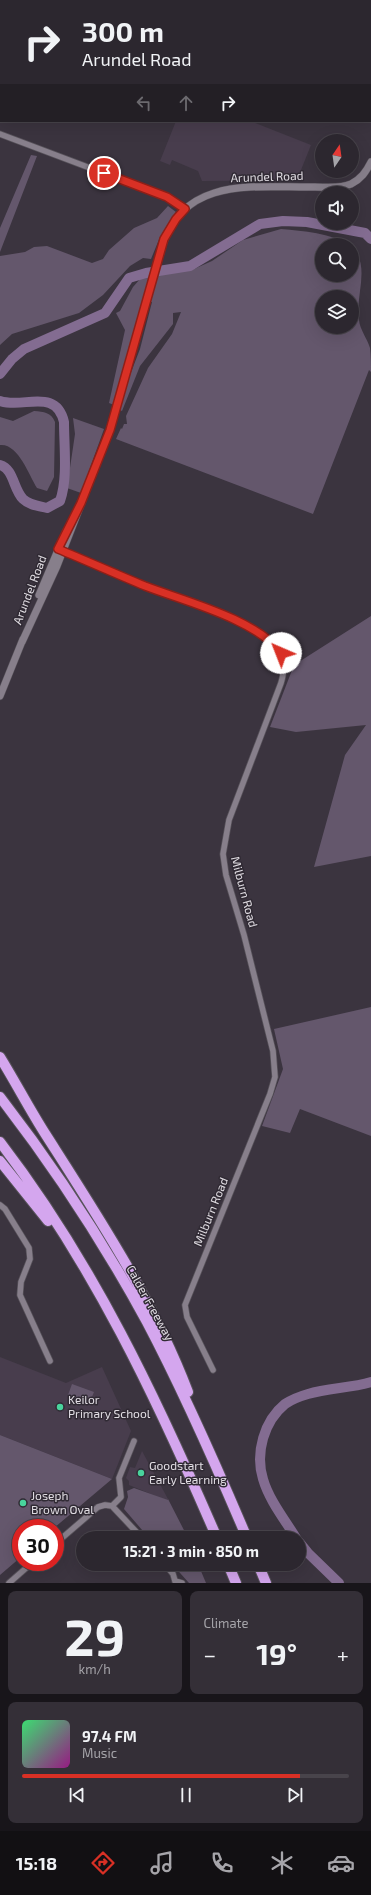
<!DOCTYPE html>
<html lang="en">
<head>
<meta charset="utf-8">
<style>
  :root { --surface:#2c272f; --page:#342f37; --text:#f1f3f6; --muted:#a6a5aa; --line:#48444b; --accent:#d93025 }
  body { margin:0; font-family:"Exo 2",sans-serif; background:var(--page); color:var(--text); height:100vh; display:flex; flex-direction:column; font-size:15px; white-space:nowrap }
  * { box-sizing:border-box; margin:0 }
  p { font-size:13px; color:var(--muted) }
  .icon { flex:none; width:22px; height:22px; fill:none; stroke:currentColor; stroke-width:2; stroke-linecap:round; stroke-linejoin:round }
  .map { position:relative; height:1583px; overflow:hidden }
  .drawer { display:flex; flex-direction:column; gap:8px; padding:8px; background:#18151a; flex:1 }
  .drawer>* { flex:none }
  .hud { position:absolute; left:0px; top:0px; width:371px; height:122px; box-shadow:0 4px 16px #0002,0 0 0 1px var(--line); background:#2c272f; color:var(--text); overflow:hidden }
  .needle { width:26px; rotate:13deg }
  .tools { position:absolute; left:315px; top:134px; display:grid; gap:8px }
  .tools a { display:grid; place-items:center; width:44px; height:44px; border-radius:50%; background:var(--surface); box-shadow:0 4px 16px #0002,0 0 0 1px var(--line); font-size:20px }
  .speed { position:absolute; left:12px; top:1519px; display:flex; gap:8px; font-size:20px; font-weight:700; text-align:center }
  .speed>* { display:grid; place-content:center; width:52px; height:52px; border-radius:50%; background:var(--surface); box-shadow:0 4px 16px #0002,0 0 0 1px var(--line); line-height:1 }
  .speed .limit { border:6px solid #d22; background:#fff; color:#111 }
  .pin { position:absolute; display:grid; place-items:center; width:34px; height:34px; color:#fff; margin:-17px; border:2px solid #fff; border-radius:50%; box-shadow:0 1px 4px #0007 }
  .me { position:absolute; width:44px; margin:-22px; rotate:316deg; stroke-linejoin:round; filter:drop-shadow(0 0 3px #0008) }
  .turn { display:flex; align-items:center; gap:14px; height:84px; padding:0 16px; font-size:18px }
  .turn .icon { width:52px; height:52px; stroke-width:2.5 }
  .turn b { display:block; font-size:28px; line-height:34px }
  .lanes { display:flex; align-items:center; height:38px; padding:0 16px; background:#0003; justify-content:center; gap:20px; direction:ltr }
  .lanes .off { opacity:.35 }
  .big { font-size:30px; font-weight:700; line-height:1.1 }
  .drawer .widget { flex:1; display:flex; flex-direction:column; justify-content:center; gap:6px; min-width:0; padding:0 14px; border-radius:8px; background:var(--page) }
  .drawer .dial { align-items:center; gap:0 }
  .dial b { font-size:52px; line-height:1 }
  .song { display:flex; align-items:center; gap:12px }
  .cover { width:48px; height:48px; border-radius:6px; background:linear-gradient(135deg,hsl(140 70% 55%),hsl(310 70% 35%)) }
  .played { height:4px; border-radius:2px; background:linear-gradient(90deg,var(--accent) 85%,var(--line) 85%) }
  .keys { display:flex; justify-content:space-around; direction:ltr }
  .heat { display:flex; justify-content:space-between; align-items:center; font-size:22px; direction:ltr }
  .drawer .tiles { flex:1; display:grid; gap:8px; grid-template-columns:1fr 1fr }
  .widget:last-child { grid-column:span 2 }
  .trip { position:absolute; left:76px; top:1531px; width:230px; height:40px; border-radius:20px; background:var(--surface); box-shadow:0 4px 16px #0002,0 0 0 1px var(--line); font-weight:700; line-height:40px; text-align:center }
  .tabs { display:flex; height:64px; justify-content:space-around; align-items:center; background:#121013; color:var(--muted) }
  .tabs .icon { width:28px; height:28px }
  .tabs .active { color:var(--accent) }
  .tabs b { font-size:18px; color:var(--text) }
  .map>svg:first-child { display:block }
</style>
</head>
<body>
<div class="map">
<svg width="371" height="1583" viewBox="0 0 371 1583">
  <rect width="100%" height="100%" fill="#3b343f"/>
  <path fill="#483d4d" d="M176 121H250L311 145 297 180 202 181 198 171 172 160 170 165 160 161Z
    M0 1357 66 1383 102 1367 131 1431 112 1479 0 1435Z
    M142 1451 168 1499V1501L129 1485V1481L126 1478 130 1467 135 1468Z"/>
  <path fill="#64576c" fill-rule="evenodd" d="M235 0H371V50L370 1Z
    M31 155 37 156 0 252V228Z
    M168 206 176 212 160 237 151 259 143 258 130 266 103 295 79 313 12 334 0 345V256L25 252 34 247 47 246 92 263 103 259 109 250 134 228 157 218Z
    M281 229C304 231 330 233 350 245H322V275H352V246C371 268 355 294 359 320 360 330 367 338 370 348 371 355 371 365 371 372L369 370 313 514 116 439 121 428 122 429 124 424H127L126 416 148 368 172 334 181 312 173 313V324L140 366 122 411 120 410 130 375 140 349 152 302H142L114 405 109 403 125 330 116 313 120 311 133 287 140 279 149 276 194 269 212 261 243 240ZM322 297H352V327H322Z
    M34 411C44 412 51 412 55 422L54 477 47 491 37 488C29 475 18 443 0 445V417L13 421Z
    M73 418 104 429 81 493 67 488 75 434Z
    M371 616V856L314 867 345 755 366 725 296 732 270 727 294 665Z
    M371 1007V1136L300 1109 290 1133 262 1126 283 1069 274 1029Z
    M72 1384 94 1392 89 1404 68 1395Z
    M0 1435 112 1479 54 1528H21V1557L0 1575Z
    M134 1488 168 1500V1499L188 1538H149L124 1509 128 1497 127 1491Z
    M172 1564H198L206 1583H189Z"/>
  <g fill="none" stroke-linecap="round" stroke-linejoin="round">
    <path stroke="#836c91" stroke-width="10" d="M0 374 12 359 24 349 105 313 129 278 146 273 190 266 260 224 283 221 307 222 365 233 371 239
      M0 401C23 409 56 387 64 422 64 446 68 479 60 501L47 508C39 506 29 505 23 499 13 489 14 469 0 465
      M296 1538C285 1520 269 1500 263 1479 255 1453 264 1421 285 1404 291 1400 301 1396 308 1394 328 1388 351 1388 371 1382
      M299 1542 308 1553 339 1583"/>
    <defs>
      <path id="minor" d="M0 134 167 197 185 209
        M61 550C90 562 118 575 147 586 181 599 253 620 276 646 286 657 285 669 281 683L229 820 223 854 226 875 244 935 273 1051 275 1077 270 1094 185 1305 187 1317 213 1370
        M0 1205 5 1209 29 1248 30 1259 21 1282 20 1295 50 1361
        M112 1506 142 1538
        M55 1544 98 1507 105 1505 112 1506 121 1497 119 1478 134 1441
        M165 1564 173 1574 175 1581
        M175 1581 182 1583
        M9 1583 33 1562"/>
      <path id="tertiary" d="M39 595 66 531
        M22 642 57 566 110 430 163 244C186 175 257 188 315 187 326 187 340 189 351 184 361 179 366 172 371 162
        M0 696 23 639"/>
      <path id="motorway" d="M0 1057C16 1083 30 1110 46 1135 99 1218 153 1300 188 1392
        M0 1097C55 1168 104 1243 147 1322 184 1392 216 1465 247 1538
        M0 1142C93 1263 157 1399 217 1538
        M0 1161 48 1221
        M228 1564 236 1583
        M258 1564 266 1583"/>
    </defs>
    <use href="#minor" stroke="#57525a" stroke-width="7"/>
    <use href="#tertiary" stroke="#57525a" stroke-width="8"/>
    <use href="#motorway" stroke="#57525a" stroke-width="12"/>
    <use href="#minor" stroke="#877f8b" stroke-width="5.5"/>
    <use href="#tertiary" stroke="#877f8b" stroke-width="7"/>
    <use href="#motorway" stroke="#d4a6ee" stroke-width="10"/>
  </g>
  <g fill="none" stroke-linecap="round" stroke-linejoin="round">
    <defs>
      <path id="route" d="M104 173 167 197 185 209 176 219 164 239 110 430 81 503 58 549C87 561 116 574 145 586 184 601 256 619 281 653"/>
    </defs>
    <use href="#route" stroke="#8d1f18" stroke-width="10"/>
    <use href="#route" stroke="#d93025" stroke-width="7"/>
  </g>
  <g fill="#49d49d" stroke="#302a34" stroke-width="1.5">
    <circle cx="60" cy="1407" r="4"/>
    <circle cx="141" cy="1473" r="4"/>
    <circle cx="23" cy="1503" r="4"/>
  </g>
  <g text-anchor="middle" stroke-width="3" stroke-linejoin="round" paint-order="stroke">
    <g font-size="12" fill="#e1dde3" stroke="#302a34">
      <text transform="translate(267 177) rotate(-2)" y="4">Arundel Road</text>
      <text transform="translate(30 590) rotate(-69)" y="4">Arundel Road</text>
      <text transform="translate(244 892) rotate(75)" y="4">Milburn Road</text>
      <text transform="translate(211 1212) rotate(-68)" y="4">Milburn Road</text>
      <text transform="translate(150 1303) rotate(61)" y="4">Calder Freeway</text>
    </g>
    <g font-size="12" fill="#e1dde3" stroke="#302a34" text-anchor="start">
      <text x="68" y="1404">Keilor<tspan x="68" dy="14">Primary School</tspan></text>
      <text x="149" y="1470">Goodstart<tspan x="149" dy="14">Early Learning</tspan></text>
      <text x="31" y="1500">Joseph<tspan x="31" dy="14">Brown Oval</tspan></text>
    </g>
  </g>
</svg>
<div class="tools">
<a><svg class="needle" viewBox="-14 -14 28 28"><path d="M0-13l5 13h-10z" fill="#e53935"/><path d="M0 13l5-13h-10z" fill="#a6a5aa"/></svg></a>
<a><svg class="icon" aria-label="sound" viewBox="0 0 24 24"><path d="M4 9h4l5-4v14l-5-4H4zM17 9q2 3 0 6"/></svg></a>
<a><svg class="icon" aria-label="search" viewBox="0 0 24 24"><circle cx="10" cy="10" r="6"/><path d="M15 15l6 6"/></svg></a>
<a><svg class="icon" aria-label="layers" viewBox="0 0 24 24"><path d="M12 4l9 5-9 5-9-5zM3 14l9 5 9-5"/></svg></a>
</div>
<div class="speed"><div class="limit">30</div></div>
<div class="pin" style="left:104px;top:173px;background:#d93025"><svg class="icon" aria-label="arrive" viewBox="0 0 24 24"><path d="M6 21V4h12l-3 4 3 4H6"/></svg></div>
<svg class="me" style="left:281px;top:653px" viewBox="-20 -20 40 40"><circle r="19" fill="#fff"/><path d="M0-13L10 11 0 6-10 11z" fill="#d93025"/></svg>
<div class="trip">15:21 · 3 min · 850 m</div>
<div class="hud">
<div class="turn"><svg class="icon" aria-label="right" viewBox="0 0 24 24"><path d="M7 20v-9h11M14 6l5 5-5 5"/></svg><div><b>300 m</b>Arundel Road</div></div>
<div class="lanes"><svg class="icon off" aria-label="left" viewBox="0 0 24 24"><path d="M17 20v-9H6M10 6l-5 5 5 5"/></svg><svg class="icon off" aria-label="ahead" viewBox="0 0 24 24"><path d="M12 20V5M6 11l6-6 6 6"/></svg><svg class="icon" aria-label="right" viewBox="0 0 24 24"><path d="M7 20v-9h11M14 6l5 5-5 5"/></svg></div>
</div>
</div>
<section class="drawer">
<div class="tiles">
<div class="widget dial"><b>29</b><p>km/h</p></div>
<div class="widget"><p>Climate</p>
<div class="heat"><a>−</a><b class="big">19°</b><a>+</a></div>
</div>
<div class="widget">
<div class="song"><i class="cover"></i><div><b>97.4 FM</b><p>Music</p></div></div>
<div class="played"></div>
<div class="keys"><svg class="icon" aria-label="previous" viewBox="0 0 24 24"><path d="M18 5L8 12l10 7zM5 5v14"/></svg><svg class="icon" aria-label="pause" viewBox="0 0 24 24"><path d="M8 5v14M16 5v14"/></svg><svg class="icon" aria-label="next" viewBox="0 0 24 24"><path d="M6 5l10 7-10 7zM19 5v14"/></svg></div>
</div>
</div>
</section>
<nav class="tabs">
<b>15:18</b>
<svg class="icon active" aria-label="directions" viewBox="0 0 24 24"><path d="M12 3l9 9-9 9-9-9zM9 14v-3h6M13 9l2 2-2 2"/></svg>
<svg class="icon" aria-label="music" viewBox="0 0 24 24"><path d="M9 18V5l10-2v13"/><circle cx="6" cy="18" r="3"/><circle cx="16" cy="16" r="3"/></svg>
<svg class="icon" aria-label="phone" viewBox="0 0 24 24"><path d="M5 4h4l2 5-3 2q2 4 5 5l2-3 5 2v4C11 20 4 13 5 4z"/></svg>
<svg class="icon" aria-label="climate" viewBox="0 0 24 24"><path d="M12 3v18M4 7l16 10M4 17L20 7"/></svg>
<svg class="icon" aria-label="car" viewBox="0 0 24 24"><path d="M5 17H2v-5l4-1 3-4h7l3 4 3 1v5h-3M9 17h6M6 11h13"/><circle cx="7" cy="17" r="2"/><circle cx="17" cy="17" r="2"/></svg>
</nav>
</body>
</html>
